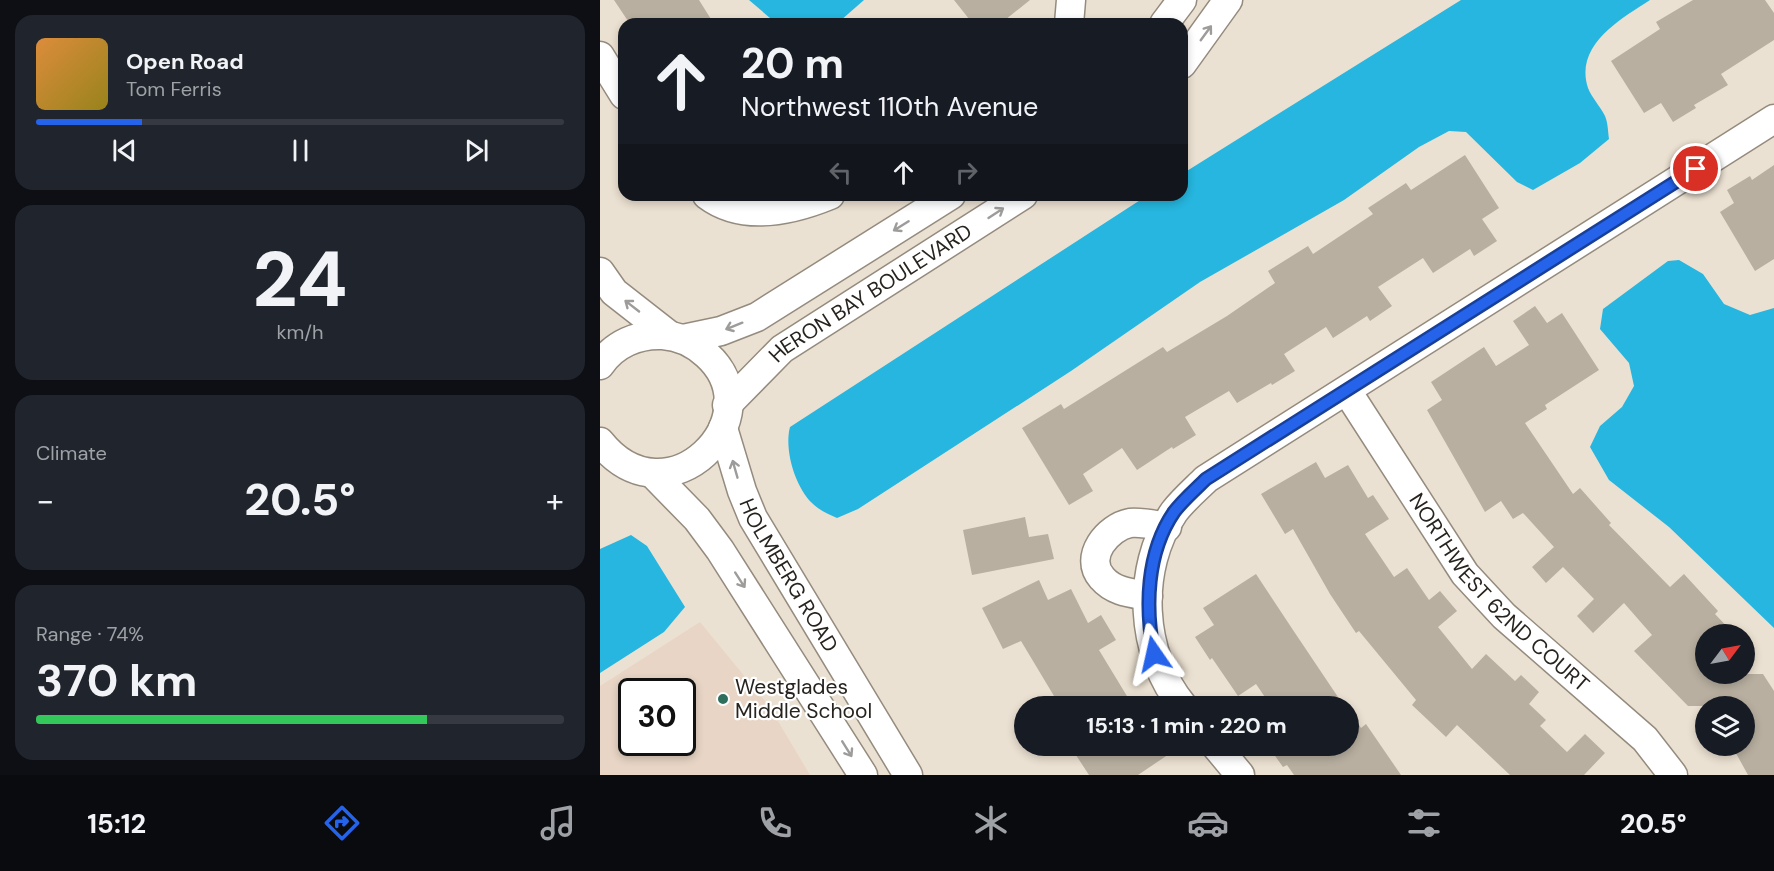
<!DOCTYPE html>
<html lang="en">
<head>
<meta charset="utf-8">
<style>
  :root { --surface:#171b24; --page:#20242c; --text:#f1f3f6; --muted:#9ea1a6; --line:#363941; --accent:#2563eb }
  body { margin:0; font-family:"DM Sans",sans-serif; background:var(--page); color:var(--text); height:100vh; display:flex; flex-direction:column; font-size:22px; white-space:nowrap }
  * { box-sizing:border-box; margin:0 }
  p { font-size:20px; color:var(--muted) }
  .icon { flex:none; width:33px; height:33px; fill:none; stroke:currentColor; stroke-width:2; stroke-linecap:round; stroke-linejoin:round }
  .map { position:relative; flex:1; overflow:hidden }
  .drawer { display:flex; flex-direction:column; gap:15px; padding:15px; background:#0d0f14; width:600px }
  .drawer>* { flex:none }
  .banner { position:absolute; left:18px; top:18px; width:570px; height:183px; border-radius:18px; box-shadow:0 3px 9px #0003; background:#171b24; color:var(--text); overflow:hidden }
  .needle { width:39px; rotate:58deg }
  .buttons { position:absolute; left:1095px; top:624px; display:grid; gap:12px }
  .buttons a { display:grid; place-items:center; width:60px; height:60px; border-radius:50%; background:var(--surface); box-shadow:0 3px 9px #0003; font-size:30px }
  .speed { position:absolute; left:18px; top:678px; display:flex; gap:12px; font-size:30px; font-weight:700; text-align:center }
  .speed>* { display:grid; place-content:center; width:78px; height:78px; border-radius:50%; background:var(--surface); box-shadow:0 3px 9px #0003; line-height:1 }
  .speed .limit { border:3px solid #111; border-radius:9px; background:#fff; color:#111 }
  .pin { position:absolute; display:grid; place-items:center; width:51px; height:51px; color:#fff; margin:-26px; border:3px solid #fff; border-radius:50%; box-shadow:0 2px 6px #0007 }
  .me { position:absolute; width:66px; margin:-33px; rotate:349deg; stroke-linejoin:round; filter:drop-shadow(0 0 4px #0008) }
  .turn { display:flex; align-items:center; gap:21px; height:126px; padding:0 24px; font-size:27px }
  .turn .icon { width:78px; height:78px; stroke-width:2.5 }
  .turn b { display:block; font-size:42px; line-height:51px }
  .lanes { display:flex; align-items:center; height:57px; padding:0 24px; background:#0003; justify-content:center; gap:30px; direction:ltr }
  .lanes .off { opacity:.35 }
  .big { font-size:45px; font-weight:700; line-height:1.1 }
  .drawer .widget { flex:1; display:flex; flex-direction:column; justify-content:center; gap:9px; min-width:0; padding:0 21px; border-radius:18px; background:var(--page) }
  .drawer .dial { align-items:center; gap:0 }
  .dial b { font-size:78px; line-height:1 }
  .song { display:flex; align-items:center; gap:18px }
  .cover { width:72px; height:72px; border-radius:9px; background:linear-gradient(135deg,hsl(30 70% 55%),hsl(50 70% 35%)) }
  .played { height:6px; border-radius:3px; background:linear-gradient(90deg,var(--accent) 20%,var(--line) 20%) }
  .keys { display:flex; justify-content:space-around; direction:ltr }
  .heat { display:flex; justify-content:space-between; align-items:center; font-size:33px; direction:ltr }
  .charge { height:9px; border-radius:4px; background:linear-gradient(90deg,#34c759 74%,var(--line) 0) }
  .trip { position:absolute; left:414px; top:696px; width:345px; height:60px; border-radius:30px; background:var(--surface); box-shadow:0 3px 9px #0003; font-weight:700; line-height:60px; text-align:center }
  .tabs { display:flex; height:96px; justify-content:space-around; align-items:center; background:#090b0e; color:var(--muted) }
  .tabs .icon { width:42px; height:42px }
  .tabs .selected { color:var(--accent) }
  .tabs b { font-size:27px; color:var(--text) }
  main { display:flex; flex:1; min-height:0 }
  .map>svg:first-child { display:block }
</style>
</head>
<body>
<main>
<section class="drawer">
<div class="widget">
<div class="song"><i class="cover"></i><div><b>Open Road</b><p>Tom Ferris</p></div></div>
<div class="played"></div>
<div class="keys"><svg class="icon" aria-label="previous" viewBox="0 0 24 24"><path d="M18 5L8 12l10 7zM5 5v14"/></svg><svg class="icon" aria-label="pause" viewBox="0 0 24 24"><path d="M8 5v14M16 5v14"/></svg><svg class="icon" aria-label="next" viewBox="0 0 24 24"><path d="M6 5l10 7-10 7zM19 5v14"/></svg></div>
</div>
<div class="widget dial"><b>24</b><p>km/h</p></div>
<div class="widget"><p>Climate</p>
<div class="heat"><a>−</a><b class="big">20.5°</b><a>+</a></div>
</div>
<div class="widget"><p>Range · 74%</p><b class="big">370 km</b><div class="charge"></div></div>
</section>
<div class="map">
<svg width="1174" height="775" viewBox="0 0 1174 775">
  <rect width="100%" height="100%" fill="#ebe1d2"/>
  <path fill="#e8d5c5" fill-rule="evenodd" d="M100 622 169 706 210 775H0V686ZM32 692H82V742H32Z"/>
  <path fill="#26b6df" d="M149 0H264L240 21 228 24H177Z
    M861 0H1050C1021 19 974 45 988 88 992 98 1000 106 1005 116 1008 123 1008 132 1009 139L980 163 933 190 917 182 866 132 849 131 819 147 744 200 600 282 471 371 258 509 237 518C228 514 219 510 212 503 195 486 184 450 190 427L548 195H582V174Z
    M1079 260 1103 274 1124 304 1150 315 1174 308V628L1069 527 1009 480 990 447 1000 426 1022 407 1034 386 1029 363 1000 329 1003 309 1068 261Z
    M31 535 47 546 85 607 64 632 0 673V549Z"/>
  <path fill="#b8afa0" d="M14 0H99L114 24H30Z
    M354 0H430L400 24H373Z
    M1093 0H1165L1174 13V40L1121 74 1128 85 1094 105 1096 108 1073 122 1061 103 1044 113 1011 61 1060 29 1056 22Z
    M865 155 899 208 882 219 897 241 874 256 870 249 833 273 823 258 778 287 792 306 770 321 767 316 733 338 726 327 684 354 695 371 672 385 671 383 637 403 629 391 585 417 596 435 573 449 572 447 537 470 522 448 483 474 493 491 469 505 422 428 461 404 464 409 563 347 567 352 627 316 675 283 668 271 708 246 713 254 773 214 768 208 806 183 811 190Z
    M1174 165V259L1155 271 1120 212 1134 203 1127 190 1150 176 1152 180Z
    M935 306 947 323 962 313 999 370 945 405 947 409 925 423 973 494 980 488 1011 523 1009 525 1070 587 1084 574 1118 611 1115 614 1134 634H1106V674H1163L1174 691V775H1148L1132 746H1144V706H1088L1034 651 1052 635 1024 603 993 633 977 616 994 599 963 567 946 583 932 567 954 547 923 513 913 519 901 501 885 512 827 410 842 400 831 382 884 347 896 366 929 345 913 321Z
    M716 462 725 478 748 465 768 498 773 495 789 519 765 534 794 577 807 568 829 600 840 591 857 611 838 627 872 669 886 654 915 681 921 675 939 692 929 704 946 720 940 726 967 752 985 734 1005 753 984 775H910L857 725 846 737 812 705 816 700 759 631 756 633 730 594 693 529 685 534 661 494Z
    M425 517 429 537 448 534 454 559 372 575 363 530Z
    M656 574 693 630 744 706H671L656 684 638 696 612 658 610 660 595 637 614 625 603 608Z
    M439 580 448 600 471 589 488 623 501 615 516 640 499 650 533 706H460L421 641 403 649 382 608Z
    M748 708 761 728 766 724 801 775H694L687 765 683 767 668 746H748Z
    M470 746H581L538 775H489Z"/>
  <g fill="none" stroke-linecap="round" stroke-linejoin="round">
    <defs>
      <g id="minor">
        <path d="M469 24 471 0"/>
        <path d="M564 24 582 0"/>
        <path d="M0 56 24 95"/>
        <path d="M582 64 628 0"/>
        <path d="M107 195C143 222 191 211 230 195"/>
        <path d="M0 272 14 292 69 335"/>
        <path d="M83 339 121 331 157 317 351 195"/>
        <path d="M0 365C14 344 38 334 62 335 80 336 94 343 107 355 175 417 68 527 0 442"/>
        <path id="s1" d="M747 391 865 574 904 616 1045 739 1073 775"/>
        <path id="s2" d="M127 405 182 349 423 195"/>
        <path id="s3" d="M123 428 142 491 153 518 308 775"/>
        <path d="M53 474 97 519 120 550 263 775"/>
        <path d="M548 596C531 593 514 592 502 578 483 557 508 527 530 523 543 522 555 525 567 527"/>
        <path d="M583 706C540 655 535 569 574 512 583 500 596 489 606 479L1174 119"/>
        <path d="M616 746 640 775"/>
      </g>
    </defs>
    <use href="#minor" stroke="#948b7e" stroke-width="31"/>
    <use href="#minor" stroke="#fff" stroke-width="28"/>
  </g>
  <defs><path id="oneway-shaft" d="M-6 0H5M1.5-3L5.5 0L1.5 3" fill="none" stroke-width="1.6" stroke-linecap="round" stroke-linejoin="round" transform="scale(1.5)"/></defs>
  <g stroke="#9e9c9a">
    <use href="#oneway-shaft" transform="translate(606 33) rotate(-54)"/>
    <use href="#oneway-shaft" transform="translate(396 213) rotate(-33)"/>
    <use href="#oneway-shaft" transform="translate(301 226) rotate(148)"/>
    <use href="#oneway-shaft" transform="translate(32 306) rotate(-142)"/>
    <use href="#oneway-shaft" transform="translate(134 326) rotate(158)"/>
    <use href="#oneway-shaft" transform="translate(135 469) rotate(-106)"/>
    <use href="#oneway-shaft" transform="translate(140 580) rotate(57)"/>
    <use href="#oneway-shaft" transform="translate(247 749) rotate(58)"/>
  </g>
  <g fill="none" stroke-linecap="round" stroke-linejoin="round">
    <defs>
      <path id="route" d="M554 654C545 608 546 553 574 512 583 500 596 489 606 479L1096 169"/>
    </defs>
    <use href="#route" stroke="#184099" stroke-width="15"/>
    <use href="#route" stroke="#2563eb" stroke-width="10"/>
  </g>
  <circle fill="#2d6e5c" stroke="#fff" stroke-width="2" cx="123" cy="699" r="6"/>
  <g text-anchor="middle" stroke-width="4.5" stroke-linejoin="round" paint-order="stroke">
    <g font-size="21" fill="#27231e" stroke="#fff">
      <text dy="7" stroke="none"><textPath href="#s2" startOffset="183">HERON BAY BOULEVARD</textPath></text>
      <text dy="7" stroke="none"><textPath href="#s3" startOffset="162">HOLMBERG ROAD</textPath></text>
      <text dy="7" stroke="none"><textPath href="#s1" startOffset="254">NORTHWEST 62ND COURT</textPath></text>
    </g>
    <g font-size="21" fill="#27231e" stroke="#fff" text-anchor="start">
      <text x="135" y="694">Westglades<tspan x="135" dy="24">Middle School</tspan></text>
    </g>
  </g>
</svg>
<div class="buttons">
<a><svg class="needle" viewBox="-14 -14 28 28"><path d="M0-13l5 13h-10z" fill="#e53935"/><path d="M0 13l5-13h-10z" fill="#9ea1a6"/></svg></a>
<a><svg class="icon" aria-label="layers" viewBox="0 0 24 24"><path d="M12 4l9 5-9 5-9-5zM3 14l9 5 9-5"/></svg></a>
</div>
<div class="speed"><div class="limit">30</div></div>
<div class="pin" style="left:1096px;top:169px;background:#d93025"><svg class="icon" aria-label="arrive" viewBox="0 0 24 24"><path d="M6 21V4h12l-3 4 3 4H6"/></svg></div>
<svg class="me" style="left:554px;top:654px" viewBox="-20 -20 40 40"><path d="M0-17L14 15 0 8-14 15z" fill="#2563eb" stroke="#fff" stroke-width="4"/></svg>
<div class="trip">15:13 · 1 min · 220 m</div>
<div class="banner">
<div class="turn"><svg class="icon" aria-label="ahead" viewBox="0 0 24 24"><path d="M12 20V5M6 11l6-6 6 6"/></svg><div><b>20 m</b>Northwest 110th Avenue</div></div>
<div class="lanes"><svg class="icon off" aria-label="left" viewBox="0 0 24 24"><path d="M17 20v-9H6M10 6l-5 5 5 5"/></svg><svg class="icon" aria-label="ahead" viewBox="0 0 24 24"><path d="M12 20V5M6 11l6-6 6 6"/></svg><svg class="icon off" aria-label="right" viewBox="0 0 24 24"><path d="M7 20v-9h11M14 6l5 5-5 5"/></svg></div>
</div>
</div>
</main>
<nav class="tabs">
<b>15:12</b>
<svg class="icon selected" aria-label="directions" viewBox="0 0 24 24"><path d="M12 3l9 9-9 9-9-9zM9 14v-3h6M13 9l2 2-2 2"/></svg>
<svg class="icon" aria-label="music" viewBox="0 0 24 24"><path d="M9 18V5l10-2v13"/><circle cx="6" cy="18" r="3"/><circle cx="16" cy="16" r="3"/></svg>
<svg class="icon" aria-label="phone" viewBox="0 0 24 24"><path d="M5 4h4l2 5-3 2q2 4 5 5l2-3 5 2v4C11 20 4 13 5 4z"/></svg>
<svg class="icon" aria-label="climate" viewBox="0 0 24 24"><path d="M12 3v18M4 7l16 10M4 17L20 7"/></svg>
<svg class="icon" aria-label="car" viewBox="0 0 24 24"><path d="M5 17H2v-5l4-1 3-4h7l3 4 3 1v5h-3M9 17h6M6 11h13"/><circle cx="7" cy="17" r="2"/><circle cx="17" cy="17" r="2"/></svg>
<svg class="icon" aria-label="filters" viewBox="0 0 24 24"><path d="M4 7h16M4 17h16"/><circle cx="9" cy="7" r="2"/><circle cx="15" cy="17" r="2"/></svg>
<b>20.5°</b>
</nav>
</body>
</html>
